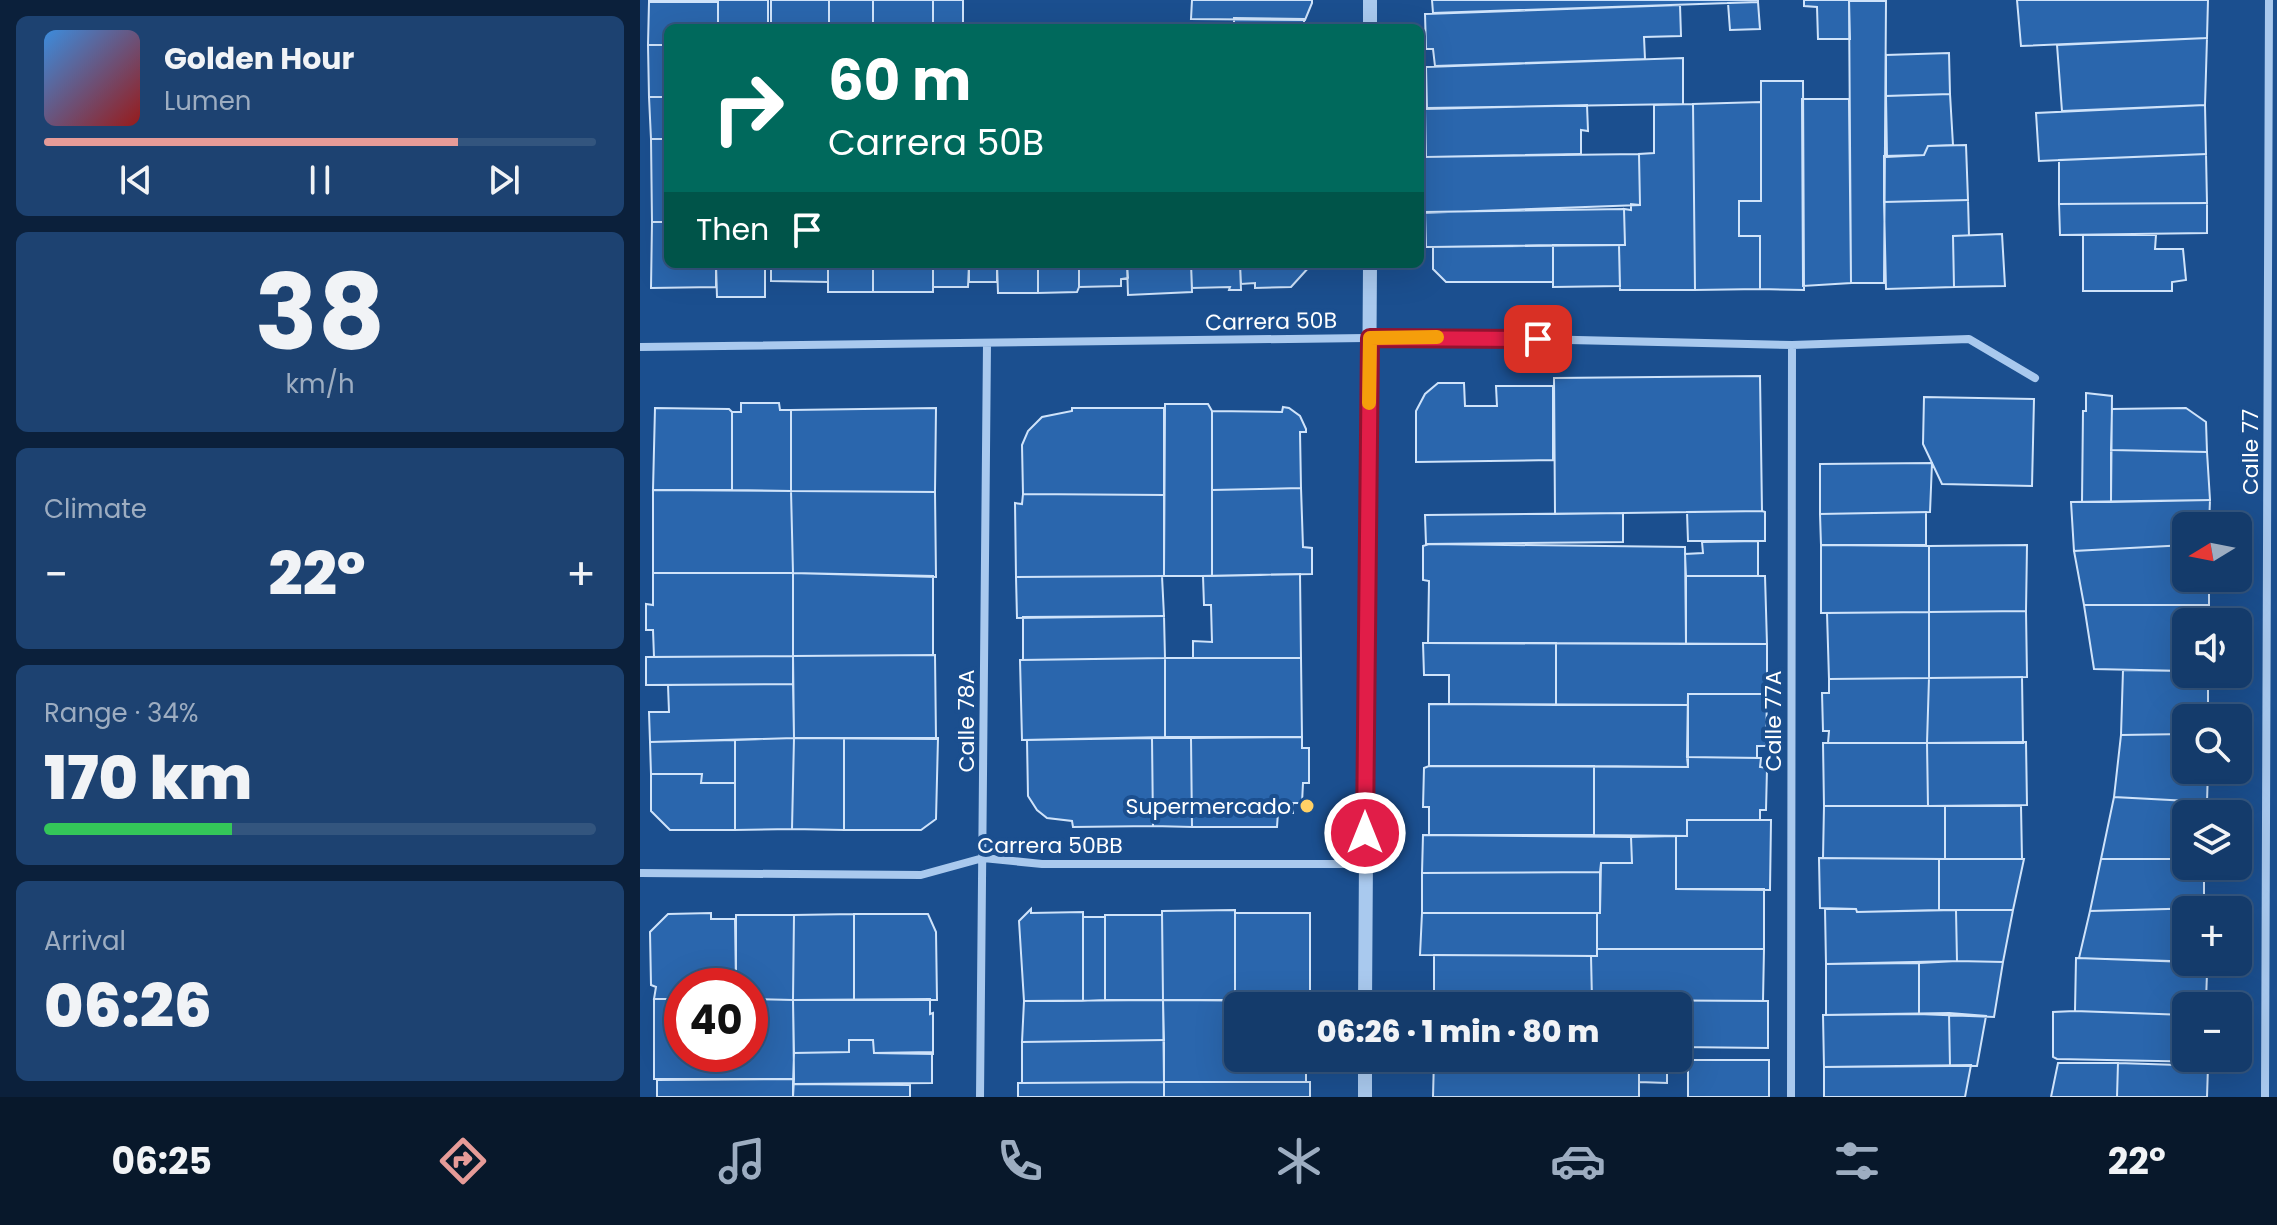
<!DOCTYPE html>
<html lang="en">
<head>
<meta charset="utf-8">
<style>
  :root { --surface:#143b6b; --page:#1d4271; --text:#f1f3f6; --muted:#9dadc1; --line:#33557e; --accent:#e69b98 }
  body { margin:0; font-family:Poppins,sans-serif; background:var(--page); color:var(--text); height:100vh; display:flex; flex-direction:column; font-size:30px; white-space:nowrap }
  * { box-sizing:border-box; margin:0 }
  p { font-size:26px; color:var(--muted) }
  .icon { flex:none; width:44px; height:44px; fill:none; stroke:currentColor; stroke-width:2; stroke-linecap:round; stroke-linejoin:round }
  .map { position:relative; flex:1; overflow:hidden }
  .sheet { display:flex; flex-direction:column; gap:16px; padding:16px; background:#0b203b; width:640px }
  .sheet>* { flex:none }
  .guide { position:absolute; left:24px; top:24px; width:760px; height:244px; border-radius:12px; box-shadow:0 8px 32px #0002,0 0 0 2px var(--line); background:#00695c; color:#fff; overflow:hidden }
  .needle { width:52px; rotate:260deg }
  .fabs { position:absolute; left:1532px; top:512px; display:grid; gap:16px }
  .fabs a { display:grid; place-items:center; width:80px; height:80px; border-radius:12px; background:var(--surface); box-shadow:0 8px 32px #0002,0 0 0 2px var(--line); font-size:40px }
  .speed { position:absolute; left:24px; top:968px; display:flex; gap:16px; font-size:40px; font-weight:700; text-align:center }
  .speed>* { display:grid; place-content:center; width:104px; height:104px; border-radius:50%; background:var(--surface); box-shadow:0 8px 32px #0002,0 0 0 2px var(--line); line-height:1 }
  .speed .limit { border:12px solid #d22; background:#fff; color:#111 }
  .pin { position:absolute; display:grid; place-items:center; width:68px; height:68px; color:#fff; margin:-34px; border-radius:16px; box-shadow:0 4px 12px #0006 }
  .me { position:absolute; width:88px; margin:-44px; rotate:0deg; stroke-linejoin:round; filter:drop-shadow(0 0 6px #0008) }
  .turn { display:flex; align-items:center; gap:28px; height:168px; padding:0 32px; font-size:36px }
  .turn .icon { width:104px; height:104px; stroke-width:2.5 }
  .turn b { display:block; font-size:56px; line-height:68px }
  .then { display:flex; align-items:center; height:76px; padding:0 32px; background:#0003; gap:16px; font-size:30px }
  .big { font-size:60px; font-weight:800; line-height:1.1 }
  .sheet .widget { flex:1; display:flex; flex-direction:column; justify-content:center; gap:12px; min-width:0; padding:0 28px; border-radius:12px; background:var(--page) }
  .sheet .dial { align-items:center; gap:0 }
  .dial b { font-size:104px; line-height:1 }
  .song { display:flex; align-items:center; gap:24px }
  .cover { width:96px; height:96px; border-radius:12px; background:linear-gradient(135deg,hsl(210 70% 55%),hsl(0 70% 35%)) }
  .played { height:8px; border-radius:4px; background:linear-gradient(90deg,var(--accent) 75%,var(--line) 75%) }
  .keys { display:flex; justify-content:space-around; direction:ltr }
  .heat { display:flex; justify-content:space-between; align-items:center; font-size:44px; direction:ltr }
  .charge { height:12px; border-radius:6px; background:linear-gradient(90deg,#34c759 34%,var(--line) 0) }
  .trip { position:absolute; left:584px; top:992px; width:468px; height:80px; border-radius:12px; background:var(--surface); box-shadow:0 8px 32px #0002,0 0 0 2px var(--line); font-weight:800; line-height:80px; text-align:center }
  .menu { display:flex; height:128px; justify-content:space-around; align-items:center; background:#08182b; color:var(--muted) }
  .menu .icon { width:56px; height:56px }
  .menu .current { color:var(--accent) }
  .menu b { font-size:36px; color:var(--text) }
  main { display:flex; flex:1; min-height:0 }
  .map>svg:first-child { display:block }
</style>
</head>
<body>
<main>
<section class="sheet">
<div class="widget">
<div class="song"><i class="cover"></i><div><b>Golden Hour</b><p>Lumen</p></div></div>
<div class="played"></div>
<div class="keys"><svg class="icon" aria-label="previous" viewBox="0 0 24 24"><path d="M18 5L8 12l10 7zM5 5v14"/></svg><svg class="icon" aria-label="pause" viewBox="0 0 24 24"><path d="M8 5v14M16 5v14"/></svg><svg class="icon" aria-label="next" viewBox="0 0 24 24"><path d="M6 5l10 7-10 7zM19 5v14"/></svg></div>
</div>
<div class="widget dial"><b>38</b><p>km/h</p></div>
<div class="widget"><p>Climate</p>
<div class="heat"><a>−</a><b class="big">22°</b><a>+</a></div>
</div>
<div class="widget"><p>Range · 34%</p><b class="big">170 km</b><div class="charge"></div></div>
<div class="widget"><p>Arrival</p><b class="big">06:26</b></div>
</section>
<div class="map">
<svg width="1637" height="1097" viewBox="0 0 1637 1097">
  <rect width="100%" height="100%" fill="#1b4f8f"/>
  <path fill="#2a66ad" stroke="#cfe3fa" stroke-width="2" d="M9 0H78V2H9Z
    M78 0H128V28H78Z
    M131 0H189V28H131Z
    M189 0H233V28H189Z
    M233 0H293V28H233Z
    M293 0H323V28H293Z
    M552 0H672V3L665 20 551 19Z
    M792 0H1118V2L793 13Z
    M1164 0H1209L1210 39H1178L1177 7 1164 6Z
    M1377 0H1568L1567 38 1381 46Z
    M1209 1H1246L1244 283H1211Z
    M9 2H78V28H28V45H8Z
    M1118 2 1120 29 1090 30 1088 3Z
    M1040 5 1041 36 1004 37 1005 59 795 66 793 49H786L785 14Z
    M594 18 664 19V28H594Z
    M1567 38 1565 105 1422 111 1417 45Z
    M8 45H28V97H9Z
    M1309 53 1310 94 1246 96V55Z
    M1043 58V104L787 108 786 67Z
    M1121 81H1163L1164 290 1120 289V236H1099V201H1121Z
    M1310 94 1313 145 1288 146 1284 155 1247 157 1246 96Z
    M9 97H28V139H11Z
    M1162 99H1209L1211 283 1163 286Z
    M1121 102V201H1099V236H1120V289L1055 290 1053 104Z
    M1053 104 1055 290H980L979 245H985L984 209 991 210V204L1000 205 999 154 1014 153V105Z
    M947 105 948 131 941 130V154L786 157 785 109Z
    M1565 105 1566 154 1399 161 1396 113Z
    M11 139H28V222H12Z
    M1326 145 1328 200 1244 202V156L1284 155 1288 146Z
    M999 154 1000 205 781 213V157Z
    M1566 154 1567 203 1419 204V160Z
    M1328 200 1329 236H1313L1314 287 1246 289 1244 202Z
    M1567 203V233L1420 235 1419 204Z
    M984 209 985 245 786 247 785 212Z
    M12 222H28V264H76V287L11 288Z
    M1362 234 1365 286 1314 287 1313 236Z
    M1443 235H1516L1515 249H1543L1546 280 1532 282V291H1443Z
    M913 245V282H806L793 269V247Z
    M913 245H979L980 286 913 287Z
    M76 264H125V297H77Z
    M131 264H188V282L131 281Z
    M188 264H233V292H188Z
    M233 264H293V292H233Z
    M293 264H329L328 287H293Z
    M329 264H357V282H329Z
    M357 264H398V293H358Z
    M398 264H439V287L437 292 398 293Z
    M439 264H487L488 278 481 279V286L439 287Z
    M487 264H551L552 292 488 295Z
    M551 264H600L601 290H589L590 287 552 288Z
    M600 264H670V266L651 287 615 288V283L601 284Z
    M1120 376 1122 511 915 514 914 378Z
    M798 383H824L825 406H857L856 386H913V460L776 462V411L785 394Z
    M1446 393 1472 396 1471 502H1442L1443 411H1446Z
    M1284 397 1394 399 1392 486 1302 484 1283 444Z
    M101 403H139L140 410H151V491L92 490V412H101Z
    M525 404H568L572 411V576H524Z
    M643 407 649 408 660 416 666 429V432H660L661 488 572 490V411L642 412Z
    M15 408 89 409 92 412V490H13Z
    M296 408 295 492 151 491V410Z
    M432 408H524V495L383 494 382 445 388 431 402 417 432 411Z
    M1546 408 1566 422 1567 452 1471 450 1472 409Z
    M1471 450 1567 452 1570 500 1471 502Z
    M1292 463 1290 512 1180 514V464Z
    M661 488 663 547 672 548V574L572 576V490Z
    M13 490 151 491 153 573H13Z
    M151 491 295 492 296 577 153 573Z
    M383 494 524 495V576L376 577 375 503 382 504Z
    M1570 500 1569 526H1546V545L1434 551 1431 502Z
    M1122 511 1125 512V541H1048L1047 512Z
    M1286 512V545H1181L1180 514Z
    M983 513V542L786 544 785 515Z
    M1118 541V576H1046L1045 554 1063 553 1062 542Z
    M789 544 1045 547 1046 644 788 643 789 581 783 580V546Z
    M1181 545 1289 546V612L1181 613Z
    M1387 545 1386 611 1289 612V546Z
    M1546 545V578H1569V605H1444L1434 551Z
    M13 573H153V656L14 657 13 630H6V604L13 605Z
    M153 573 293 576V655L153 656Z
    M660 574 661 658H553V641L572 642 571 605H564L563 576Z
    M522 576 524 616 377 618 376 577Z
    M1046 576H1125L1127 644H1046Z
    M1444 605H1569V622H1546V671L1454 669Z
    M1386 611 1387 677 1289 678V612Z
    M1289 612V678L1189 679 1187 613Z
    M524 616 525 658 383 660V617Z
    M783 643H916V705L809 704V675H784Z
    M916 643 1127 644V694H1048V705H916Z
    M295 655 296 739 154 738 153 656Z
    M153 656V684L6 685V657Z
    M525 658H661L662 737H525Z
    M525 658V737L382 740 380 660Z
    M1483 670 1546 671V674H1568V718H1546V734L1481 735Z
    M1382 677 1383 743H1287L1289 678Z
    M1289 678 1287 743H1188L1189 731H1183L1182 693H1189V679Z
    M153 684 154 738 10 742 9 712H29L28 685Z
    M1048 694H1127L1126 746H1117V758L1047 757Z
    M789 704 1048 705V767L789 766Z
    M1546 734V770H1568L1567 802 1474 797 1481 735Z
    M662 737V748H669V783H663L662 803H653V813L638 812 637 827H552L551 738Z
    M154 738H204V830L152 829Z
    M154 738 152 829 95 830V740Z
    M204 738H298L296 819 281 830H204Z
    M512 738H551L552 827 513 826Z
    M512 738 513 826 433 827 432 821 407 818 397 810 388 796 387 740Z
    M95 740V783H61L62 774H11L10 742Z
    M1386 742 1387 805 1288 806 1287 743Z
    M1183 743H1287L1288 806H1184Z
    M1047 757 1121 758 1120 767 1127 768 1126 810H1120V820H1047V836L954 835V766L1048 767Z
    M789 766H954V835H789V807H783L784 768Z
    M11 774H62L61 783H95V830H30L11 811Z
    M1474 797 1567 802V814H1546V859H1461Z
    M1184 806H1305V859L1183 858Z
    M1305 806H1381L1382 859H1305Z
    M1047 820H1131L1130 890 1036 889V836H1047Z
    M783 835 991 837 992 863H961L960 872 782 873Z
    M1036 836V889H1124V949H957V913H960L961 863H992L991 837Z
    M1179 858 1299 859V910L1217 912 1216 909 1180 908Z
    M1299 859H1384L1373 910H1299Z
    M1461 859H1546V866H1564V908L1450 911Z
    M960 872V913H782V873Z
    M1567 908 1546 910V962L1439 958 1450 911Z
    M391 909V913L443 912V1001H384L379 921Z
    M1185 909H1216L1217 912 1316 910 1317 961 1186 964Z
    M595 910V1000H523L522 911Z
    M1316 910H1373L1363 962 1317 961Z
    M71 913V919H95L96 986H42V999H14L16 987 11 985 10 932 28 914Z
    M595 913H670V995L664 1000H595Z
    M782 913H957V956L780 955Z
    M214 914H288L296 932 297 1000H214Z
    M214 914V1000H153L154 915Z
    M96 915H154L153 1000 110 999V986H96Z
    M465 915H522L523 1000H465Z
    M443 917H465V1000L443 1001Z
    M957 949H1124L1123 1001 952 1000 951 956H957Z
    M794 955 951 956 952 1000H794Z
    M1436 958 1560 962V972L1567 973 1566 1001 1559 1006H1546V1015L1435 1011Z
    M1317 961 1363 962 1354 1017 1279 1014V963Z
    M1279 963V1014L1186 1015V964Z
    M14 999H42V1054H110V999L153 1000 154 1079H14Z
    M290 999V1014L293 1013V1054L234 1053 233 1040H209V1052L154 1053 153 1000Z
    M523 1000 524 1040 382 1042 384 1001Z
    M523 1000 666 1001V1006H598V1058H666V1082H524Z
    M794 1000H963V1006H794Z
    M963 1000 1128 1001V1048L1038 1047V1006H963Z
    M1435 1011 1546 1015V1058H1567V1062L1417 1059 1413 1057V1012Z
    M1309 1013 1310 1066 1184 1067 1183 1015Z
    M1309 1013 1346 1016 1337 1066H1310Z
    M209 1040H233L234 1053 292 1052V1083L153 1084 154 1053 209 1052Z
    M524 1040V1082L382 1083V1042Z
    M794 1058H999V1097H793Z
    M999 1058H1027V1083L999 1082Z
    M1048 1060H1129V1097H1048Z
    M1418 1063H1478L1477 1097H1411Z
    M1478 1063 1568 1066 1567 1097H1477Z
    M1331 1065 1325 1097H1184V1067Z
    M154 1079 153 1097H17V1080Z
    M524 1082H670V1097H524Z
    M524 1082V1097H378V1083H382Z
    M153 1084 270 1085V1097H153Z"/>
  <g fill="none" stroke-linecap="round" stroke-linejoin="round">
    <path stroke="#a9c9ee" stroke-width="8" d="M0 347 802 337 1152 345 1329 339 1395 378
      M0 873 281 875 343 858 402 864H725
      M340 1097 347 344
      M1151 1097 1152 345
      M1625 1097 1629 0"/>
    <path stroke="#a9c9ee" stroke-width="14" d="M730 28V0
      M725 1006 730 264
      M725 1058V1097"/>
  </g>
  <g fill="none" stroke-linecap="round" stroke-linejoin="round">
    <defs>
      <path id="route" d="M725 833 730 338 898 339"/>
    </defs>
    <use href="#route" stroke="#92132f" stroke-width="20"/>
    <use href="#route" stroke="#e11d48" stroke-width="14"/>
    <path stroke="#f59e0b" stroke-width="14" d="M729 403 730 338 797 337"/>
  </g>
  <circle fill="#ffd166" stroke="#1b4f8f" stroke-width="3" cx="667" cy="806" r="8"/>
  <g text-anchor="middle" stroke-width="8" stroke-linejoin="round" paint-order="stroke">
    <g font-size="22" fill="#fff" stroke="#1b4f8f">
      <text transform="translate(631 321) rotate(-1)" y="8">Carrera 50B</text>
      <text transform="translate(1610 452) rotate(-90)" y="8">Calle 77</text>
      <text transform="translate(326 721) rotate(-90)" y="8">Calle 78A</text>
      <text transform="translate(1133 721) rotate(-90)" y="8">Calle 77A</text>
      <text x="410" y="853">Carrera 50BB</text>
    </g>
    <g font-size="22" fill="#fff" stroke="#1b4f8f" text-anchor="end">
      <text x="651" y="814">Supermercado</text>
    </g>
  </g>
</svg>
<div class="fabs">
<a><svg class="needle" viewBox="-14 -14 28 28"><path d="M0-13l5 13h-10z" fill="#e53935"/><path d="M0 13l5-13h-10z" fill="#9dadc1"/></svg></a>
<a><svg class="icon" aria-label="sound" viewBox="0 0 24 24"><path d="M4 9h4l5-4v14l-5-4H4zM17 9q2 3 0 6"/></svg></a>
<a><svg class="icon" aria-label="search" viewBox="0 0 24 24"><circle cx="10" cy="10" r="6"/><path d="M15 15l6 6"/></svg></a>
<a><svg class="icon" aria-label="layers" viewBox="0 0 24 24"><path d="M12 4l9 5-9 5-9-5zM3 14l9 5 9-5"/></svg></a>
<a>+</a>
<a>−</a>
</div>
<div class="speed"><div class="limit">40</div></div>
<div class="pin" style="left:898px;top:339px;background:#d93025"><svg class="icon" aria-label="arrive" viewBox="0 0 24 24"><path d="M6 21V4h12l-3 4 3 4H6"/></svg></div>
<svg class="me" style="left:725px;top:833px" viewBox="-20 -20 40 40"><circle r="17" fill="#e11d48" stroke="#fff" stroke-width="3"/><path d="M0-11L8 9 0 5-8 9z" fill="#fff"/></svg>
<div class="trip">06:26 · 1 min · 80 m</div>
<div class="guide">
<div class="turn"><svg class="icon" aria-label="right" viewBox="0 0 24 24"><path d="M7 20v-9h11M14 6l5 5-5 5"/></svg><div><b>60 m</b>Carrera 50B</div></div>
<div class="then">Then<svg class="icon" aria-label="arrive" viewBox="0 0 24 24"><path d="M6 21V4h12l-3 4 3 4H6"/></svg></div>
</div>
</div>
</main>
<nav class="menu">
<b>06:25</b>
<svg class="icon current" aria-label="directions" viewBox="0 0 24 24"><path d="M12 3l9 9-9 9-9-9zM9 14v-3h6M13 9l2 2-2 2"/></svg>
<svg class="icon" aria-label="music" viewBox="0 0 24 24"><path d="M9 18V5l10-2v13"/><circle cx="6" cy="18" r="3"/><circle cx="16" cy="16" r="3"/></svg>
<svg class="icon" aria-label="phone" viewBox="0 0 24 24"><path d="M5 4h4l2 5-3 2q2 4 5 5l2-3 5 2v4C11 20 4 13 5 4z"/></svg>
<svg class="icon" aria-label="climate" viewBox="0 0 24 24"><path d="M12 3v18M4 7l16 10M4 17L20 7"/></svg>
<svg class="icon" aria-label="car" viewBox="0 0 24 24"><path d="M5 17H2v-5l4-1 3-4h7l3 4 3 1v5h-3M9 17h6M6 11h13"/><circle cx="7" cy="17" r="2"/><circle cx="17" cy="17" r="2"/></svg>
<svg class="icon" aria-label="filters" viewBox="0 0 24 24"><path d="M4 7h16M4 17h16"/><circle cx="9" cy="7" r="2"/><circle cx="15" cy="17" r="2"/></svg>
<b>22°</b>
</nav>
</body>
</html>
